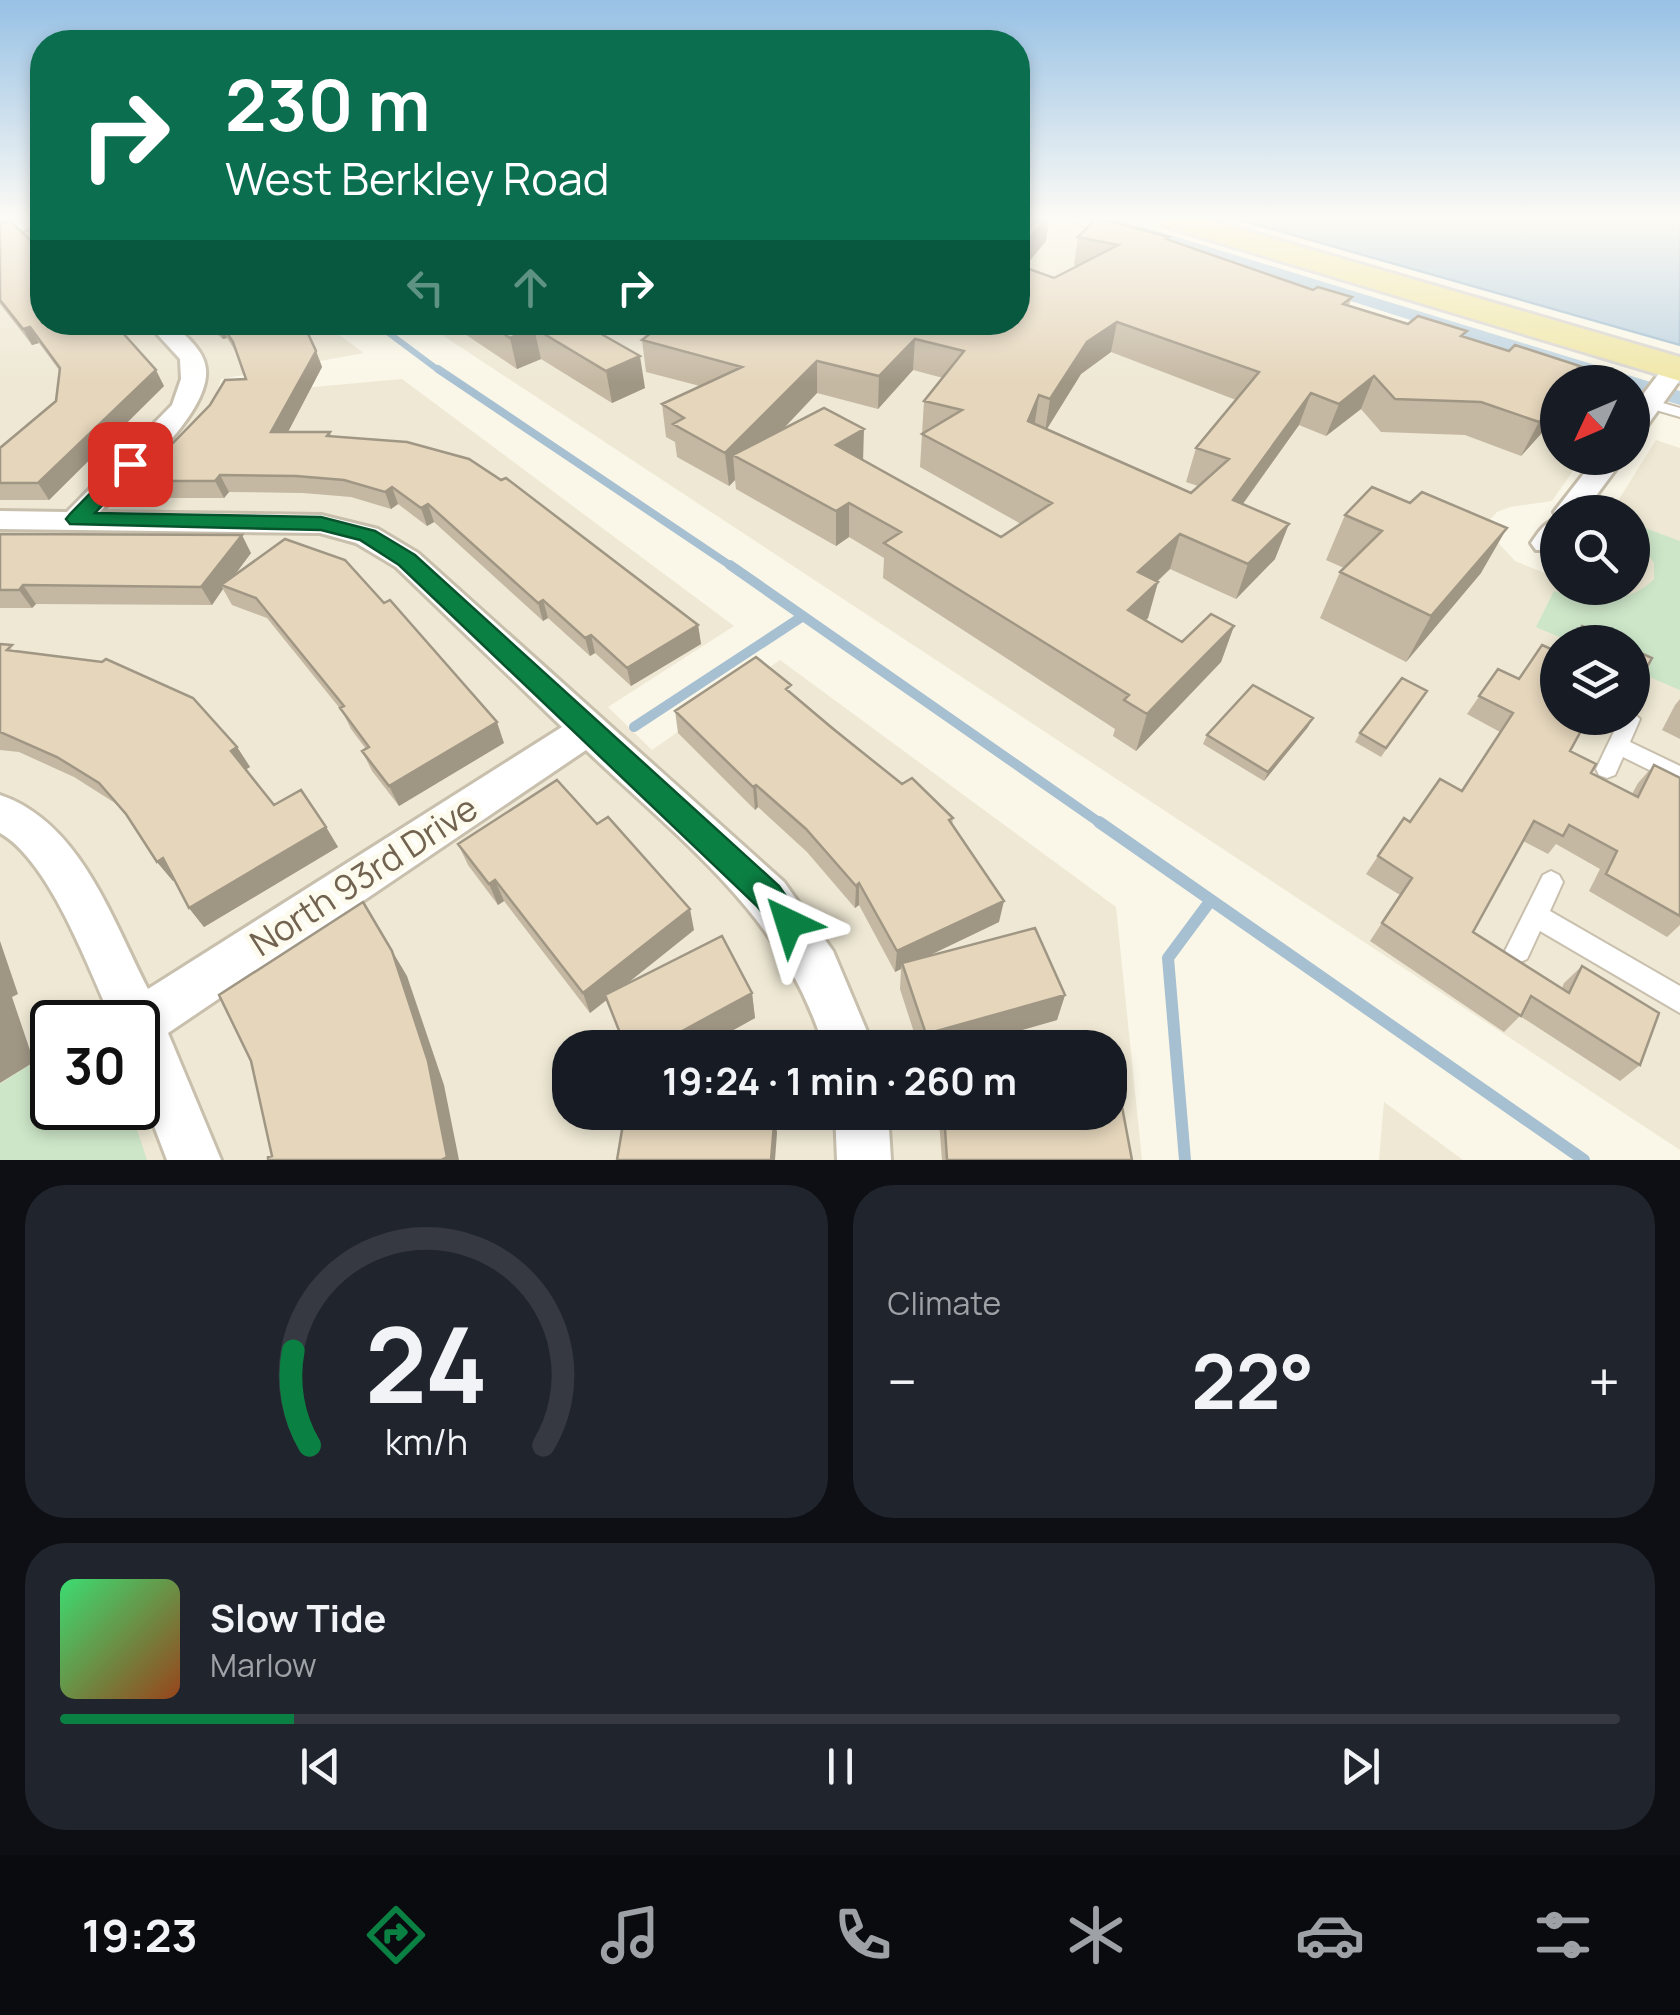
<!DOCTYPE html>
<html lang="en">
<head>
<meta charset="utf-8">
<style>
  :root { --surface:#171b24; --page:#20242c; --text:#f1f3f6; --muted:#9ea1a6; --line:#363941; --accent:#0b8043 }
  body { margin:0; font-family:Manrope,sans-serif; background:var(--page); color:var(--text); height:100vh; display:flex; flex-direction:column; font-size:38px; white-space:nowrap }
  * { box-sizing:border-box; margin:0 }
  p { font-size:32px; color:var(--muted) }
  .icon { flex:none; width:55px; height:55px; fill:none; stroke:currentColor; stroke-width:2; stroke-linecap:round; stroke-linejoin:round }
  .map { position:relative; height:1160px; overflow:hidden }
  .panel { display:flex; flex-direction:column; gap:25px; padding:25px; background:#0d0f14; flex:1 }
  .panel>* { flex:none }
  .hud { position:absolute; left:30px; top:30px; width:1000px; height:305px; border-radius:40px; box-shadow:0 5px 15px #0003; background:#0b6e4f; color:#fff; overflow:hidden }
  .needle { width:65px; rotate:226deg }
  .controls { position:absolute; left:1540px; top:365px; display:grid; gap:20px }
  .controls a { display:grid; place-items:center; width:110px; height:110px; border-radius:50%; background:var(--surface); box-shadow:0 5px 15px #0003; font-size:50px }
  .speed { position:absolute; left:30px; top:1000px; display:flex; gap:20px; font-size:50px; font-weight:700; text-align:center }
  .speed>* { display:grid; place-content:center; width:130px; height:130px; border-radius:50%; background:var(--surface); box-shadow:0 5px 15px #0003; line-height:1 }
  .speed .limit { border:5px solid #111; border-radius:15px; background:#fff; color:#111 }
  .pin { position:absolute; display:grid; place-items:center; width:85px; height:85px; color:#fff; margin:-42px; border-radius:20px; box-shadow:0 5px 15px #0006 }
  .me { position:absolute; width:110px; margin:-55px; rotate:319deg; stroke-linejoin:round; filter:drop-shadow(0 0 8px #0008) }
  .turn { display:flex; align-items:center; gap:35px; height:210px; padding:0 30px; font-size:45px }
  .turn .icon { width:130px; height:130px; stroke-width:2.5 }
  .turn b { display:block; font-size:70px; line-height:85px }
  .lanes { display:flex; align-items:center; height:95px; padding:0 30px; background:#0003; justify-content:center; gap:50px; direction:ltr }
  .lanes .off { opacity:.35 }
  .big { font-size:75px; font-weight:700; line-height:1.1 }
  .panel .card { flex:1; display:flex; flex-direction:column; justify-content:center; gap:15px; min-width:0; padding:0 35px; border-radius:40px; background:var(--page) }
  .panel .dial { align-items:center; gap:0 }
  .dial svg { height:260px; overflow:visible; fill:none; stroke:var(--line); stroke-width:7; stroke-linecap:round; text-anchor:middle }
  .dial text { fill:var(--text); stroke:none }
  .song { display:flex; align-items:center; gap:30px }
  .cover { width:120px; height:120px; border-radius:15px; background:linear-gradient(135deg,hsl(140 70% 55%),hsl(20 70% 35%)) }
  .played { height:10px; border-radius:5px; background:linear-gradient(90deg,var(--accent) 15%,var(--line) 15%) }
  .keys { display:flex; justify-content:space-around; direction:ltr }
  .heat { display:flex; justify-content:space-between; align-items:center; font-size:55px; direction:ltr }
  .panel .tiles { flex:1; display:grid; gap:25px; grid-template-columns:1fr 1fr }
  .card:last-child { grid-column:span 2 }
  .trip { position:absolute; left:552px; top:1030px; width:575px; height:100px; border-radius:40px; background:var(--surface); box-shadow:0 5px 15px #0003; font-weight:700; line-height:100px; text-align:center }
  .dock { display:flex; height:160px; justify-content:space-around; align-items:center; background:#090b0e; color:var(--muted) }
  .dock .icon { width:70px; height:70px }
  .dock .current { color:var(--accent) }
  .dock b { font-size:45px; color:var(--text) }
  .map>svg:first-child { display:block }
</style>
</head>
<body>
<div class="map">
<svg width="1680" height="1160" viewBox="0 0 1680 1160">
  <rect width="100%" height="100%" fill="#faf7e8"/>
  <path fill="#eee8d4" fill-rule="evenodd" d="M14 220H42V322L323 323 364 353 221 379 216 396 402 379 734 626 608 707 652 750 780 660 1116 907 1142 1160H0V223ZM52 1022H138V1108H52ZM570 1048H1110V1112H570Z
    M1018 220H1054L1563 382H1558V458H1582L1552 501 1510 507 1497 512 1487 523 1492 536 1515 561 1557 578 1558 588H1632V512H1611L1656 440 1680 448V1150L424 323 1018 322ZM1558 642H1632V718H1558Z
    M1384 1102 1463 1160H1379Z"/>
  <path fill="#cde6c8" d="M1642 527 1680 541V690L1633 670 1632 642H1571L1536 627 1554 591C1588 599 1627 607 1654 579V563L1637 538Z
    M52 1050V1108H130L147 1160H0V1084Z"/>
  <path fill="#bfd4e1" stroke="#a6c0d2" stroke-width="2.5" d="M1240 220H1680V345Z"/>
  <g fill="none" stroke-linecap="round" stroke-linejoin="round">
    <path stroke="#a6c0d2" stroke-width="6" d="M374 322 441 372"/>
    <path stroke="#a6c0d2" stroke-width="8" d="M438 369 734 568"/>
    <path stroke="#a6c0d2" stroke-width="10" d="M730 565 1103 825
      M634 727 803 616"/>
    <path stroke="#a6c0d2" stroke-width="12" d="M1099 822 1584 1160
      M1185 1160 1168 958 1211 900"/>
    <path fill="#bfd4e1" fill-rule="evenodd" d="M1094 220H1121L1680 391V405L1632 391V382H1607Z"/>
    <defs>
      <path id="lane" d="M1068 220H1084L1117 233 1108 235Z
        M1632 394 1680 408V417L1632 403Z
        M1632 712 1640 719 1630 742 1680 766V785L1623 757 1615 775 1607 778 1599 775 1596 769 1620 719 1632 718Z
        M1551 871 1559 875 1563 882 1550 911 1680 986V1013L1540 931 1527 959 1518 963 1509 959 1505 951 1543 875Z"/>
      <path id="street" d="M42 220V226L0 234V222Z
        M146 322H171C183 334 201 347 205 364 217 409 129 481 100 512L321 515 378 529 418 553 784 882 833 951 874 1048H824C785 917 681 841 586 750L168 1033 221 1160H167L138 1084V1022H113C89 970 50 861 0 833V795C80 822 112 919 148 989L562 727 396 567 356 543 320 533 0 529V511L67 512 172 405 181 379 180 359Z
        M1680 362V380L1641 434 1632 436V409L1667 363Z
        M1596 458H1624L1584 512H1558V517L1554 512Z
        M1558 519V550H1536L1531 543C1539 532 1544 522 1558 519Z
        M835 1112H888L891 1160H837Z"/>
      <path id="primary" d="M1160 220H1209L1680 357V381L1164 226Z"/>
    </defs>
    <use href="#lane" stroke="#c8bfad" stroke-width="4"/>
    <use href="#street" stroke="#c8bfad" stroke-width="6"/>
    <use href="#primary" stroke="#dad6d1" stroke-width="6"/>
    <use href="#lane" fill="#fff" fill-rule="evenodd"/>
    <use href="#street" fill="#fff" fill-rule="evenodd"/>
    <use href="#primary" fill="#f0e7a9" fill-rule="evenodd"/>
  </g>
  <path fill="#c5b8a2" fill-rule="evenodd" d="M1018 220 1046 241 1024 267 1054 278 1078 266 1074 265 1078 237 1169 240 1313 290 1352 297 1349 305 1408 324 1464 337 1509 351 1589 369 1581 382H1558V415L1521 456 1465 435 1381 432 1361 409 1326 436 1299 425 1243 504 1275 559 1236 599 1170 569 1157 582H1158L1148 618 1145 621 1182 642 1234 626 1221 662 1136 751 1113 736 1115 729 883 578 884 558 849 537 836 546 736 489 735 480 729 486 677 457 675 442 666 437 662 404 700 386 646 372 642 340 660 327 652 322H1018ZM1111 352 1236 400 1196 448 1186 482 1198 486 1191 493 1047 429 1081 374ZM913 370 943 378 924 401 920 467 1021 524 1001 537 863 460 783 429 817 393 878 409Z
    M0 223 164 386 49 500H0V448L56 401 59 370 39 343 32 345 0 304Z
    M201 322H295L316 351 322 367 288 432H330L331 436 698 625 701 644 631 686 595 653 590 656 548 618 543 621 434 522 427 526 398 504 391 509 351 497 303 493 229 492 224 498H146L136 481 246 379 236 352 227 338 223 339Z
    M447 322H638L604 336 645 388 612 403 541 359 517 369Z
    M1345 515 1481 573 1406 662 1320 618 1340 572 1344 568 1326 560Z
    M0 534 251 553 234 575 504 743 399 806 372 771 362 751 366 749 351 729 342 711 267 618 232 605 223 589 212 605 36 604 32 608H0Z
    M0 644 237 747 250 767 245 770 274 805 326 827 338 847 204 927 189 908 174 880 173 881 157 862 130 820 115 803 74 777 19 752 0 750Z
    M1498 669 1591 773 1632 794 1638 783 1654 765 1680 778V925L1667 937 1589 891 1600 869 1556 844 1548 854 1523 841 1473 932 1562 988 1564 983 1582 966 1640 1065 1620 1081 1520 1016 1504 1032 1370 941 1400 895 1366 874 1378 856 1410 822 1462 791 1500 732 1467 714Z
    M1427 691 1381 757 1355 742 1360 733Z
    M792 693 902 784 953 818 952 824 999 922 928 956 1065 995 1057 1020 960 1048H919L900 989 901 969 895 972 859 905 855 908 807 852 758 807 755 810 678 733 675 711Z
    M1680 699V739L1662 730 1675 705Z
    M1308 727 1264 781 1203 744 1207 735Z
    M597 824 694 930 624 986 752 993 755 1018 701 1048H624L607 1000 590 1013 504 901 498 905 468 865 458 844Z
    M941 1112H1110L1132 1160H942L939 1121Z"/>
  <path fill="#a09684" d="M1045 220H1049L1046 241 1018 275V251Z
    M220 322 227 338 223 339 216 324Z
    M571 322H638L575 347Z
    M1117 322 1111 352 1081 374 1045 432 1050 399 1087 342Z
    M30 327 39 343 32 345 23 329Z
    M534 328 541 359 517 369 510 338Z
    M915 339 913 370 878 409 879 376Z
    M316 351 322 367 279 449 271 432Z
    M640 356 645 388 612 403 606 371Z
    M817 361V393L750 464 733 455 735 480 729 486 725 453Z
    M156 370 164 386 49 500 38 483Z
    M1374 376 1361 409 1326 436 1339 404Z
    M1311 393 1299 425 1221 534 1233 500Z
    M1039 395 1034 428 1028 421Z
    M1558 402V415L1521 456 1539 422Z
    M864 429 863 462 836 445Z
    M220 475 229 492 224 498 215 481Z
    M392 487 398 504 391 509 385 492Z
    M849 503V537L836 546V511Z
    M428 504 434 522 427 526 421 508Z
    M1289 524 1275 559 1236 599 1248 564Z
    M1507 528 1481 573 1406 662 1431 616Z
    M1180 534 1170 569 1128 608 1138 572Z
    M242 535 251 553 226 587 221 585 223 589 212 605 201 587Z
    M1158 582 1148 618 1118 646 1128 610Z
    M23 585 36 604 32 608 19 590Z
    M543 600 548 618 543 621 538 603Z
    M698 625 701 644 631 686 627 668Z
    M1234 626 1221 662 1136 751 1147 714Z
    M591 635 595 653 590 656 585 638Z
    M1313 718 1308 727 1264 781 1268 772Z
    M497 722 504 743 399 806 389 786Z
    M237 747 250 767 243 771 231 751Z
    M756 785 758 807 755 810 753 787Z
    M326 827 338 847 204 927 189 908Z
    M163 858 179 877 173 881 157 862Z
    M495 880 504 901 498 905 489 884Z
    M859 883V905L855 908 856 886Z
    M1004 901 999 922 903 968 902 963 901 969 895 972 897 951Z
    M363 902 407 976 444 1085 459 1160H441Z
    M690 909 694 930 590 1013 583 993Z
    M0 941 18 994 12 997 34 1062 0 1083Z
    M752 993 755 1018 701 1048H651Z
    M1065 995 1057 1020 960 1048H924L926 1034Z
    M775 1112 777 1133 775 1160H771Z"/>
  <path fill="#e5d6bc" stroke="#a09684" stroke-width="2.5" fill-rule="evenodd" d="M1018 220H1045L1018 251Z
    M1095 220H1106L1169 237 1166 239 1313 290 1318 287 1352 297 1343 304 1408 324 1418 316 1467 331 1461 336 1509 351 1515 345 1589 369 1576 382H1558V402L1539 422 1481 402 1395 399 1374 376 1339 404 1311 393 1233 500 1289 524 1248 564 1180 534 1138 572 1158 582 1128 610 1182 642 1211 614 1234 626 1147 714 1124 700 1129 695 884 543 901 532 849 503 836 511 733 455 824 408 864 429 836 445 1001 537 1052 503 922 434 962 410 924 401 964 351 915 339 879 376 817 361 725 453 673 424 684 418 662 404 742 367 642 340 665 322H1018V297L1021 295 1018 294V265L1054 278 1118 245 1078 237ZM1117 322 1259 372 1196 448 1229 459 1191 493 1028 421 1039 395 1050 399 1087 342Z
    M10 221 42 251V322H113L156 370 38 483H0V448L56 401 60 368 30 327 23 329 0 300V223Z
    M220 322H295L300 326 304 325 316 351 271 432H330L327 436 407 442 469 459 501 480 506 478 698 625 627 668 591 635 585 638 543 600 538 603 428 504 421 508 392 487 385 492 344 480 296 476 220 475 215 481H136L210 405 225 380 246 379 233 342Z
    M486 322H580L640 356 606 371 534 328 510 338Z
    M1372 487 1410 503 1422 492 1507 528 1431 616 1340 572 1382 531 1345 515Z
    M0 534 242 535 201 587 23 585 19 590H0Z
    M285 539 345 560 384 603 390 600 497 722 389 786 362 751 369 747 340 708 344 706 256 598 221 585Z
    M1582 626 1618 642H1571Z
    M0 644 12 645 7 650 102 662 106 659 193 698 237 747 231 751 274 805 301 790 326 827 189 908 163 858 157 862 126 814 99 783 57 757 0 732Z
    M1542 645 1558 652V718H1588L1570 751 1596 764 1591 773 1638 797 1654 765 1680 778V916L1606 874 1617 851 1569 825 1563 836 1534 821 1473 932 1569 993 1582 966 1659 1013 1640 1065 1531 996 1521 1016 1382 923 1412 878 1378 856 1404 818 1410 822 1440 779 1462 791 1513 713 1479 696 1498 669 1519 679Z
    M1632 649 1652 658 1638 683 1632 680Z
    M756 657 791 685 786 689 832 728 902 784 912 778 953 818 949 820 1004 901 897 951 859 883 856 886 806 829 756 785 753 787 675 711Z
    M1402 678 1427 691 1386 748 1360 733Z
    M1253 685 1313 718 1268 772 1207 735Z
    M557 780 597 824 608 817 690 909 583 993 495 880 489 884 458 844Z
    M363 902 392 951 428 1061 447 1157 441 1160H268V1157L272 1156 251 1061 219 995Z
    M1035 928 1065 995 926 1034 902 963Z
    M722 936 752 993 651 1048H626L605 995Z
    M1110 1096H1120L1132 1160H947L944 1112H1110Z
    M625 1112H775L771 1160H617Z"/>
  <linearGradient id="sky" x2="0" y2="1"><stop stop-color="#97c1e5"/><stop offset="0.57" stop-color="#fdfbf5"/><stop offset="1" stop-color="#fdfbf5" stop-opacity="0"/></linearGradient>
  <rect width="1680" height="383" fill="url(#sky)"/>
  <path fill="#0b8043" stroke="#07532c" stroke-width="2.5" d="M130 458 140 464 95 513 321 517 375 531 415 555 779 886 805 923 800 933 789 938 778 933 757 906 399 565 360 540 321 530 70 524 66 519 70 514 124 459Z"/>
  <g text-anchor="middle" stroke-width="10" stroke-linejoin="round" paint-order="stroke">
    <g font-size="35" fill="#71634f" stroke="#fdfbee">
      <text transform="translate(364 876) rotate(-33)" y="12">North 93rd Drive</text>
    </g>
  </g>
</svg>
<div class="controls">
<a><svg class="needle" viewBox="-14 -14 28 28"><path d="M0-13l5 13h-10z" fill="#e53935"/><path d="M0 13l5-13h-10z" fill="#9ea1a6"/></svg></a>
<a><svg class="icon" aria-label="search" viewBox="0 0 24 24"><circle cx="10" cy="10" r="6"/><path d="M15 15l6 6"/></svg></a>
<a><svg class="icon" aria-label="layers" viewBox="0 0 24 24"><path d="M12 4l9 5-9 5-9-5zM3 14l9 5 9-5"/></svg></a>
</div>
<div class="speed"><div class="limit">30</div></div>
<div class="pin" style="left:130px;top:464px;background:#d93025"><svg class="icon" aria-label="arrive" viewBox="0 0 24 24"><path d="M6 21V4h12l-3 4 3 4H6"/></svg></div>
<svg class="me" style="left:789px;top:923px" viewBox="-20 -20 40 40"><path d="M0-17L14 15 0 8-14 15z" fill="#0b8043" stroke="#fff" stroke-width="4"/></svg>
<div class="trip">19:24 · 1 min · 260 m</div>
<div class="hud">
<div class="turn"><svg class="icon" aria-label="right" viewBox="0 0 24 24"><path d="M7 20v-9h11M14 6l5 5-5 5"/></svg><div><b>230 m</b>West Berkley Road</div></div>
<div class="lanes"><svg class="icon off" aria-label="left" viewBox="0 0 24 24"><path d="M17 20v-9H6M10 6l-5 5 5 5"/></svg><svg class="icon off" aria-label="ahead" viewBox="0 0 24 24"><path d="M12 20V5M6 11l6-6 6 6"/></svg><svg class="icon" aria-label="right" viewBox="0 0 24 24"><path d="M7 20v-9h11M14 6l5 5-5 5"/></svg></div>
</div>
</div>
<section class="panel">
<div class="tiles">
<div class="card dial"><svg viewBox="0 0 100 80">
<path d="M14 69A42 42 0 1 1 86 69"/>
<path d="M14 69A42 42 0 0 1 9 40" stroke="#0b8043"/>
<text x="50" y="56" font-size="32" font-weight="700">24</text>
<text x="50" y="72" font-size="11">km/h</text>
</svg></div>
<div class="card"><p>Climate</p>
<div class="heat"><a>−</a><b class="big">22°</b><a>+</a></div>
</div>
<div class="card">
<div class="song"><i class="cover"></i><div><b>Slow Tide</b><p>Marlow</p></div></div>
<div class="played"></div>
<div class="keys"><svg class="icon" aria-label="previous" viewBox="0 0 24 24"><path d="M18 5L8 12l10 7zM5 5v14"/></svg><svg class="icon" aria-label="pause" viewBox="0 0 24 24"><path d="M8 5v14M16 5v14"/></svg><svg class="icon" aria-label="next" viewBox="0 0 24 24"><path d="M6 5l10 7-10 7zM19 5v14"/></svg></div>
</div>
</div>
</section>
<nav class="dock">
<b>19:23</b>
<svg class="icon current" aria-label="directions" viewBox="0 0 24 24"><path d="M12 3l9 9-9 9-9-9zM9 14v-3h6M13 9l2 2-2 2"/></svg>
<svg class="icon" aria-label="music" viewBox="0 0 24 24"><path d="M9 18V5l10-2v13"/><circle cx="6" cy="18" r="3"/><circle cx="16" cy="16" r="3"/></svg>
<svg class="icon" aria-label="phone" viewBox="0 0 24 24"><path d="M5 4h4l2 5-3 2q2 4 5 5l2-3 5 2v4C11 20 4 13 5 4z"/></svg>
<svg class="icon" aria-label="climate" viewBox="0 0 24 24"><path d="M12 3v18M4 7l16 10M4 17L20 7"/></svg>
<svg class="icon" aria-label="car" viewBox="0 0 24 24"><path d="M5 17H2v-5l4-1 3-4h7l3 4 3 1v5h-3M9 17h6M6 11h13"/><circle cx="7" cy="17" r="2"/><circle cx="17" cy="17" r="2"/></svg>
<svg class="icon" aria-label="filters" viewBox="0 0 24 24"><path d="M4 7h16M4 17h16"/><circle cx="9" cy="7" r="2"/><circle cx="15" cy="17" r="2"/></svg>
</nav>
</body>
</html>
